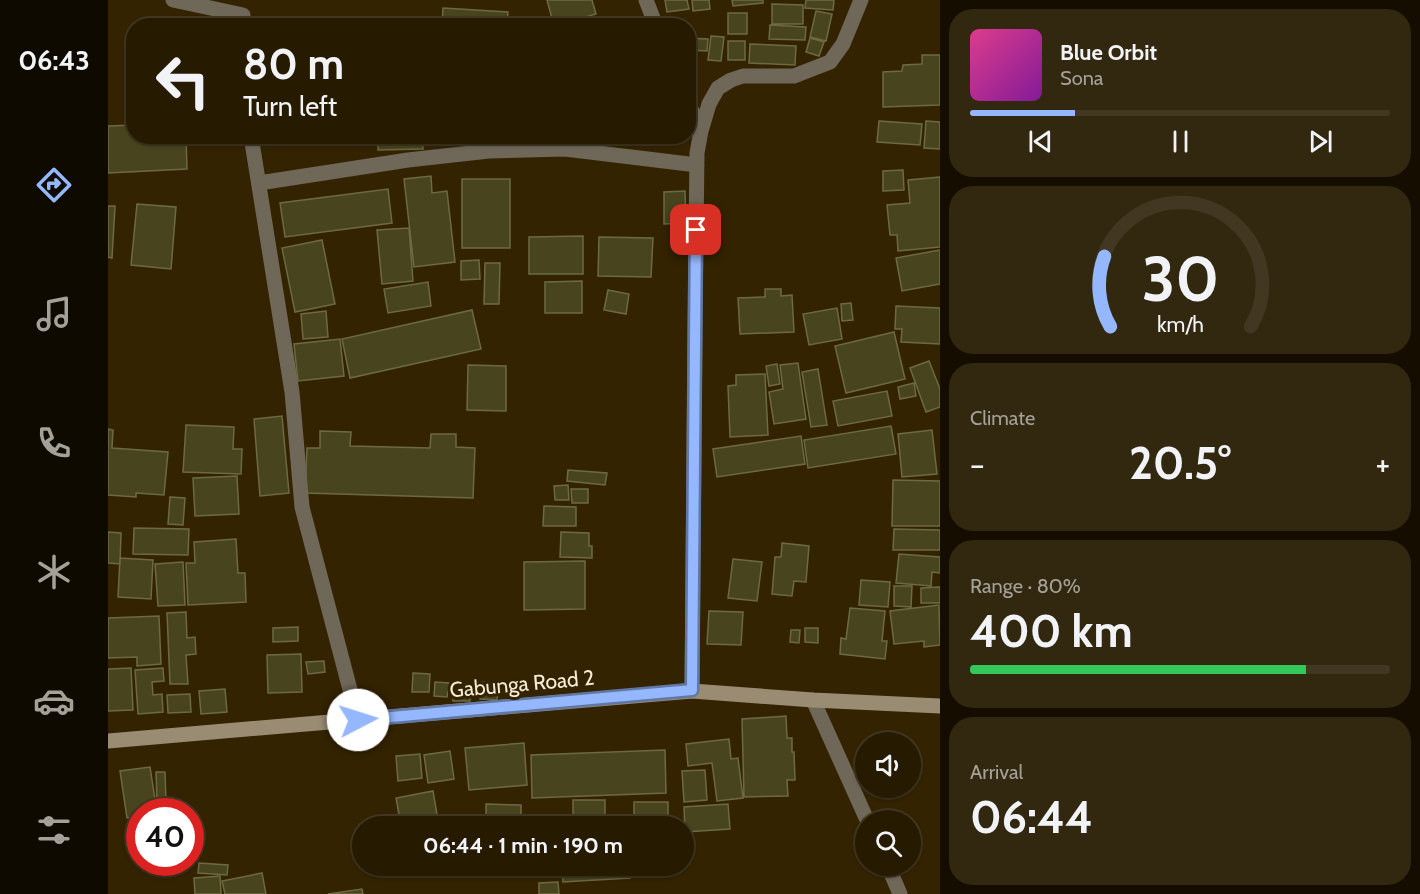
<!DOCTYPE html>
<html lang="en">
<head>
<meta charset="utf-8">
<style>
  :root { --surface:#261a00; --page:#32270f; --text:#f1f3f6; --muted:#a4a199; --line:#423822; --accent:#95b7fd }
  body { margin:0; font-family:Cabin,sans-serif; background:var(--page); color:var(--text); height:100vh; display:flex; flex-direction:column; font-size:22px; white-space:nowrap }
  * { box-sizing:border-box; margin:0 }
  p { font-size:20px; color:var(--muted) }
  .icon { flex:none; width:33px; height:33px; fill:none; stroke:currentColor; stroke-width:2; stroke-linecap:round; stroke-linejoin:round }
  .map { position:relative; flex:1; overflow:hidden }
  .side { display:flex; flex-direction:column; gap:9px; padding:9px; background:#150e00; width:480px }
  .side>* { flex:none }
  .guide { position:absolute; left:18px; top:18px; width:570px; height:126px; border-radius:24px; box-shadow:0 2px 4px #0004,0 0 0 2px var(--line); background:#261a00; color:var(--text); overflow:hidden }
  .fabs { position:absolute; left:747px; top:732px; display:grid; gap:12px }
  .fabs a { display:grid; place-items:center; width:66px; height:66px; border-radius:50%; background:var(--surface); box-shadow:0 2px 4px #0004,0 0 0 2px var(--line); font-size:30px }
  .speed { position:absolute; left:18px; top:798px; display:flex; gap:12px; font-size:30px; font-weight:700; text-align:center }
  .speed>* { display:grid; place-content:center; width:78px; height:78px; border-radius:50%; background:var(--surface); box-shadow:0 2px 4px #0004,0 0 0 2px var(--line); line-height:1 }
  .speed .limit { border:9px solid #d22; background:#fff; color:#111 }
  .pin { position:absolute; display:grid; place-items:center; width:51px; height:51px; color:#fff; margin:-26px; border-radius:12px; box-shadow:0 3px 9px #0006 }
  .me { position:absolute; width:66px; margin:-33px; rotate:85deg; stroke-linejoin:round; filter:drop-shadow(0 0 4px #0008) }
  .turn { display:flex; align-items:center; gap:21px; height:126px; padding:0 18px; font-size:27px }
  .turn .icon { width:78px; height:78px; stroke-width:2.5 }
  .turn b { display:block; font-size:42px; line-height:51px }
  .big { font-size:45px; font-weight:700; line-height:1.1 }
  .side .tile { flex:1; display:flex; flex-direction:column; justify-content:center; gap:9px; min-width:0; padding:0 21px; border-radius:24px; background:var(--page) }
  .side .dial { align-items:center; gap:0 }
  .dial svg { height:156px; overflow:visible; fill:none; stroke:var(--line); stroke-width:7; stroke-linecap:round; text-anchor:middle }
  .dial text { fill:var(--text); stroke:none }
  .song { display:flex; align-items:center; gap:18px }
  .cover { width:72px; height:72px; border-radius:9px; background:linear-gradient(135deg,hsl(330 70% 55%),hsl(290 70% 35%)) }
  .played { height:6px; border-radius:3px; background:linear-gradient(90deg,var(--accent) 25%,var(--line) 25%) }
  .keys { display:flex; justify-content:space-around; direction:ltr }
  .heat { display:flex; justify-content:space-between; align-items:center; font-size:33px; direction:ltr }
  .charge { height:9px; border-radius:4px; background:linear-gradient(90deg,#34c759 80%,var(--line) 0) }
  .trip { position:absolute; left:244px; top:816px; width:342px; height:60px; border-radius:30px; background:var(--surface); box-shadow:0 2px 4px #0004,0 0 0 2px var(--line); font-weight:700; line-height:60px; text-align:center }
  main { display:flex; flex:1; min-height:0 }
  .tab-bar { display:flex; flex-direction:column; width:108px; justify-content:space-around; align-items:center; background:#0f0a00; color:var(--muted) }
  .tab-bar .icon { width:42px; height:42px }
  .tab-bar .selected { color:var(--accent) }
  .tab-bar b { font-size:27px; color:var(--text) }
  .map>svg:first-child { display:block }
</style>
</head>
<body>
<main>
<nav class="tab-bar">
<b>06:43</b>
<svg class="icon selected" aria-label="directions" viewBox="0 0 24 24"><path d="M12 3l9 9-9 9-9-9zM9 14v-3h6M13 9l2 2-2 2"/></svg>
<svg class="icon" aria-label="music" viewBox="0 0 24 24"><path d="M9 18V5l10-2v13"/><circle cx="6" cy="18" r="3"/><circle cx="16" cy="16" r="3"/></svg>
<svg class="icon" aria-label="phone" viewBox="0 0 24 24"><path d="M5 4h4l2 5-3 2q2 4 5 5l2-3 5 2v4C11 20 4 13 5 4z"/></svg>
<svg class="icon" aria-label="climate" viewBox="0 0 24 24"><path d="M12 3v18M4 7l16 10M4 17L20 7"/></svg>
<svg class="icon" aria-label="car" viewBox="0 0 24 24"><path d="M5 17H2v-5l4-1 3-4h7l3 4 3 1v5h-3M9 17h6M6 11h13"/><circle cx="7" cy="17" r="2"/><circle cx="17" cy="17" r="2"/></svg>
<svg class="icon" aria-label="filters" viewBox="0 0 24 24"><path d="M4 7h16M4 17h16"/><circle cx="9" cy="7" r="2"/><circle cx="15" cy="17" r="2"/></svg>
</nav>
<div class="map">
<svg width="832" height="894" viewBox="0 0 832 894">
  <rect width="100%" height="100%" fill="#332300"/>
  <path fill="#48451e" stroke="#6d6a42" stroke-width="1.5" d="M439 0H484L488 14 446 26Z
    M557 0H579L581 9 559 12Z
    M584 0H601L602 9 585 11Z
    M624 0H655V3L625 6Z
    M698 0H726L725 10 697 8Z
    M664 4 695 5V24H664Z
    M335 8 400 12 399 26H334Z
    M708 11 724 14 718 41 702 37Z
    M620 13H639V34H620Z
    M662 25 698 27 697 40 661 39Z
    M603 36 616 37 613 61 600 60Z
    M580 38 600 39 599 51 580 50Z
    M702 38 716 42 711 56 698 52Z
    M620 41H637V60H620Z
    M642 44 688 46 687 65 641 63Z
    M814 55H832V105L775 107V72L794 71 795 65 814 64Z
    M771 121 814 124 812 145 769 142Z
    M818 121 832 122V149L816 148Z
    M26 125V136H78L79 169 0 173V126Z
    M270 136H314L315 149 270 150Z
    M348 136H442V143L348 139Z
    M795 170 796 190 775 191V171Z
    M323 176 324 193 339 191 347 262 306 267 296 179Z
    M832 177V247L790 251 789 235H782L779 205 802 203 800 180Z
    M354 179H402V248H354Z
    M280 189 284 223 177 237 172 203Z
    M577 191 578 223 556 224V192Z
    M29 204 68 207 63 269 23 265Z
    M0 206H7L4 258 0 257Z
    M301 228 305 281 274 284 269 230Z
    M475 236V274H421V237Z
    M491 237 545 238 543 277 490 276Z
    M214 240 227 304 187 312 174 248Z
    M832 250V284L794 291 788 258Z
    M371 260 372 279 353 280V261Z
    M377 263H392L391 304H376Z
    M474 281V313H437V282Z
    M320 282 323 306 280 313 276 289Z
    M657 289H673V296L684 295 686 332 632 334 630 298 657 297Z
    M500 290 521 294 518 314 496 310Z
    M743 303 745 320 734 321 733 304Z
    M788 306 832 308V344L793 342 794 329H787Z
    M729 308 734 339 701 345 695 314Z
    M364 310 373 349 242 378 234 339Z
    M218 311 220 337 195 339 193 314Z
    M786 332 797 379 738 393 727 346Z
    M232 339 236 376 190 381 186 344Z
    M821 361 832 389V407L818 412 802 368Z
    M690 363 698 419 666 424 661 392 675 389 672 365Z
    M669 364 672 384 661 386 658 366Z
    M360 365 398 366V411L359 410Z
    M710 369 719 425 703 427 694 372Z
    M657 374 660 435 622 437 620 386 628 385V375Z
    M806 383 808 396 792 399 790 387Z
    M779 391 784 416 730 426 725 401Z
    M174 416 181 493 152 496 146 419Z
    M78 425 126 427 125 449H134L133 474 75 472Z
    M783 426 788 454 700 468 696 440Z
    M0 429 5 430 4 448 60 452 56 495 28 493V497L0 495Z
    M824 430 829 474 794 477 790 434Z
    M212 431 243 432 242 446 322 448 323 434H348V447L367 448 365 498 197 493 199 448H212Z
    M693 436 697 464 609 477 605 449Z
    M460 470 499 473 497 485 459 481Z
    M129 476 131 514 87 516 85 478Z
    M785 480 832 481V526H784Z
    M460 485 461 500H447L446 486Z
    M463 489H480V503H464Z
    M62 497 77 498 75 525 60 524Z
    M436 506 468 507V526H435Z
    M26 528 81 529 80 555 25 554Z
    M786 529 832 530V550H785Z
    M0 532 13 533 12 564 0 563Z
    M453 532 481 533V546H484V558L452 557Z
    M128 539 130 573H137L138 602 80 605 78 563H87L86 542Z
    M674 543 701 546 698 582 686 581 684 596 664 594 667 557H673Z
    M791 554 832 557V573L824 572 823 586 788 583Z
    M12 558 45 560 43 599 10 597Z
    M625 559 654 562 649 601 620 598Z
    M477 561V609L416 610V562Z
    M75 562 77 605 50 606 47 564Z
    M753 580 782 582 780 607 751 605Z
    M786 586H804L803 607 786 606Z
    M832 587V603H813V588Z
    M831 605 832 645 816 647V641L786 644 782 611Z
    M742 608 777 611 774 641H779L777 659 732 654 733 638 738 639Z
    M601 611 635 612 633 645 599 644Z
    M78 612 79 638 87 637 88 654 78 655 80 684H62L59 613Z
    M51 616 53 664 29 666V657L0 658V618Z
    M190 627V641L165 642V628Z
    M697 628H710V643L697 642Z
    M683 630H692L691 643 682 642Z
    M193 654 194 692 160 693 159 655Z
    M216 661 217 672 200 674 198 662Z
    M23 668 25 710 0 711V669Z
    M55 668 56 681 44 682 45 695 54 694 55 712 30 714 27 670Z
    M305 673 322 674 321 692H304Z
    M327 682 341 683 339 697 326 696Z
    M374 682 391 684 389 700 372 699Z
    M345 684H362V701H345Z
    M117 689 119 712 93 714 91 691Z
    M82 694 83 712 60 713 59 695Z
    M678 716 679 738H684V752H686L687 780H679L680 796 636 797 634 719Z
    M621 739 623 759 630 758 635 798 609 801 604 763 580 766 578 744Z
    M416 743 419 785 361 790 357 748Z
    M557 750 558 793 424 798 423 755Z
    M342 751 346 779 320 783 316 755Z
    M312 754 314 778 290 781 288 756Z
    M42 767 49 812H32V816L19 818 12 771Z
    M597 770 599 800 576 802 574 771Z
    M48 772H57L58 801H49Z
    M325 791 331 826H293L288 798Z
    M465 800H497V826H465Z
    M526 802H560V826H526Z
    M378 804 413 805V826H378Z
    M620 804 622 829 577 832 576 807Z
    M91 863 120 865 119 875 90 873Z
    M454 866H522V878L455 882Z
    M154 873 158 894H117L114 881Z
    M112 876 113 894H87L86 878Z
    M450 882 451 894H431V883Z
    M254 889 255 894H220Z"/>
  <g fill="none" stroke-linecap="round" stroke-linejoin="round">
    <path stroke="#6f6758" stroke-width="15" d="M65 0 135 15
      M538 0 548 26
      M580 102 593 131
      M143 136 184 392 194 507 250 720
      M151 183 300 160 381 151 457 149 589 165
      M584 691 587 317 589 153 593 131 601 104 610 88 623 80 635 76H686L722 62 735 44 753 0
      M705 700 759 820
      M780 866 792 894"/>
    <path stroke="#998c73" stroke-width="15" d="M0 741 584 691 705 700 832 706"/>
  </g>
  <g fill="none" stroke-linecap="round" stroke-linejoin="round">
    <defs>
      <path id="route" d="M250 720 584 690 588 230"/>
    </defs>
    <use href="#route" stroke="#6177a4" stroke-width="15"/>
    <use href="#route" stroke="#95b7fd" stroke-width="10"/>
  </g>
  <g text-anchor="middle" stroke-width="6" stroke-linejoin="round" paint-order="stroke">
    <g font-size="21" fill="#f6ecd8" stroke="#332300">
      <text transform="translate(414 684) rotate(-5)" y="7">Gabunga Road 2</text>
    </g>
  </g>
</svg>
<div class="fabs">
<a><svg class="icon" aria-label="sound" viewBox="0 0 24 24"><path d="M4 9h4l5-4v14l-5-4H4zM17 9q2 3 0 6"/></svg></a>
<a><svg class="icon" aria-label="search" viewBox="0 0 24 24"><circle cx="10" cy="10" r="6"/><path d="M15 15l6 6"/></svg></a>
</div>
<div class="speed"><div class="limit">40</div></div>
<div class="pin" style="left:588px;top:230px;background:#d93025"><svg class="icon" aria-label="arrive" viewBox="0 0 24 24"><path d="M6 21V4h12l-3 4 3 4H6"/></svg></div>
<svg class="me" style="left:250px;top:720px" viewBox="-20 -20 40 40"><circle r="19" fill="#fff"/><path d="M0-13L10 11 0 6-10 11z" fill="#95b7fd"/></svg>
<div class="trip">06:44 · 1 min · 190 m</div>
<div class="guide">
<div class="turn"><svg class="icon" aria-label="left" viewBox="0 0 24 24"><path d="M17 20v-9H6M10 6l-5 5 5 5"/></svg><div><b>80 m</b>Turn left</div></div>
</div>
</div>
<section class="side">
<div class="tile">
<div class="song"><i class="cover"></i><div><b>Blue Orbit</b><p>Sona</p></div></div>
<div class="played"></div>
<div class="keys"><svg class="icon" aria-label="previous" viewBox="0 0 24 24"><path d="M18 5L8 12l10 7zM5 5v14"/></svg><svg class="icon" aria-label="pause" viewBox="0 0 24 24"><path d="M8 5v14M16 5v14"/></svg><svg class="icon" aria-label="next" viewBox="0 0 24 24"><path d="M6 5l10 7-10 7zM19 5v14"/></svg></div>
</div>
<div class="tile dial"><svg viewBox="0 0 100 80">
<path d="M14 69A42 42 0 1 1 86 69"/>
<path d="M14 69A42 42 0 0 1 11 33" stroke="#95b7fd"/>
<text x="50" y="56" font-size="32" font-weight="700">30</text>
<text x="50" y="72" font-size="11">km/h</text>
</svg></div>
<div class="tile"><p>Climate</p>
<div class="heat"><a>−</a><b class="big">20.5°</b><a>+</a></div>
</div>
<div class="tile"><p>Range · 80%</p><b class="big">400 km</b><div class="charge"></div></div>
<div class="tile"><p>Arrival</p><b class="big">06:44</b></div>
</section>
</main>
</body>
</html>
